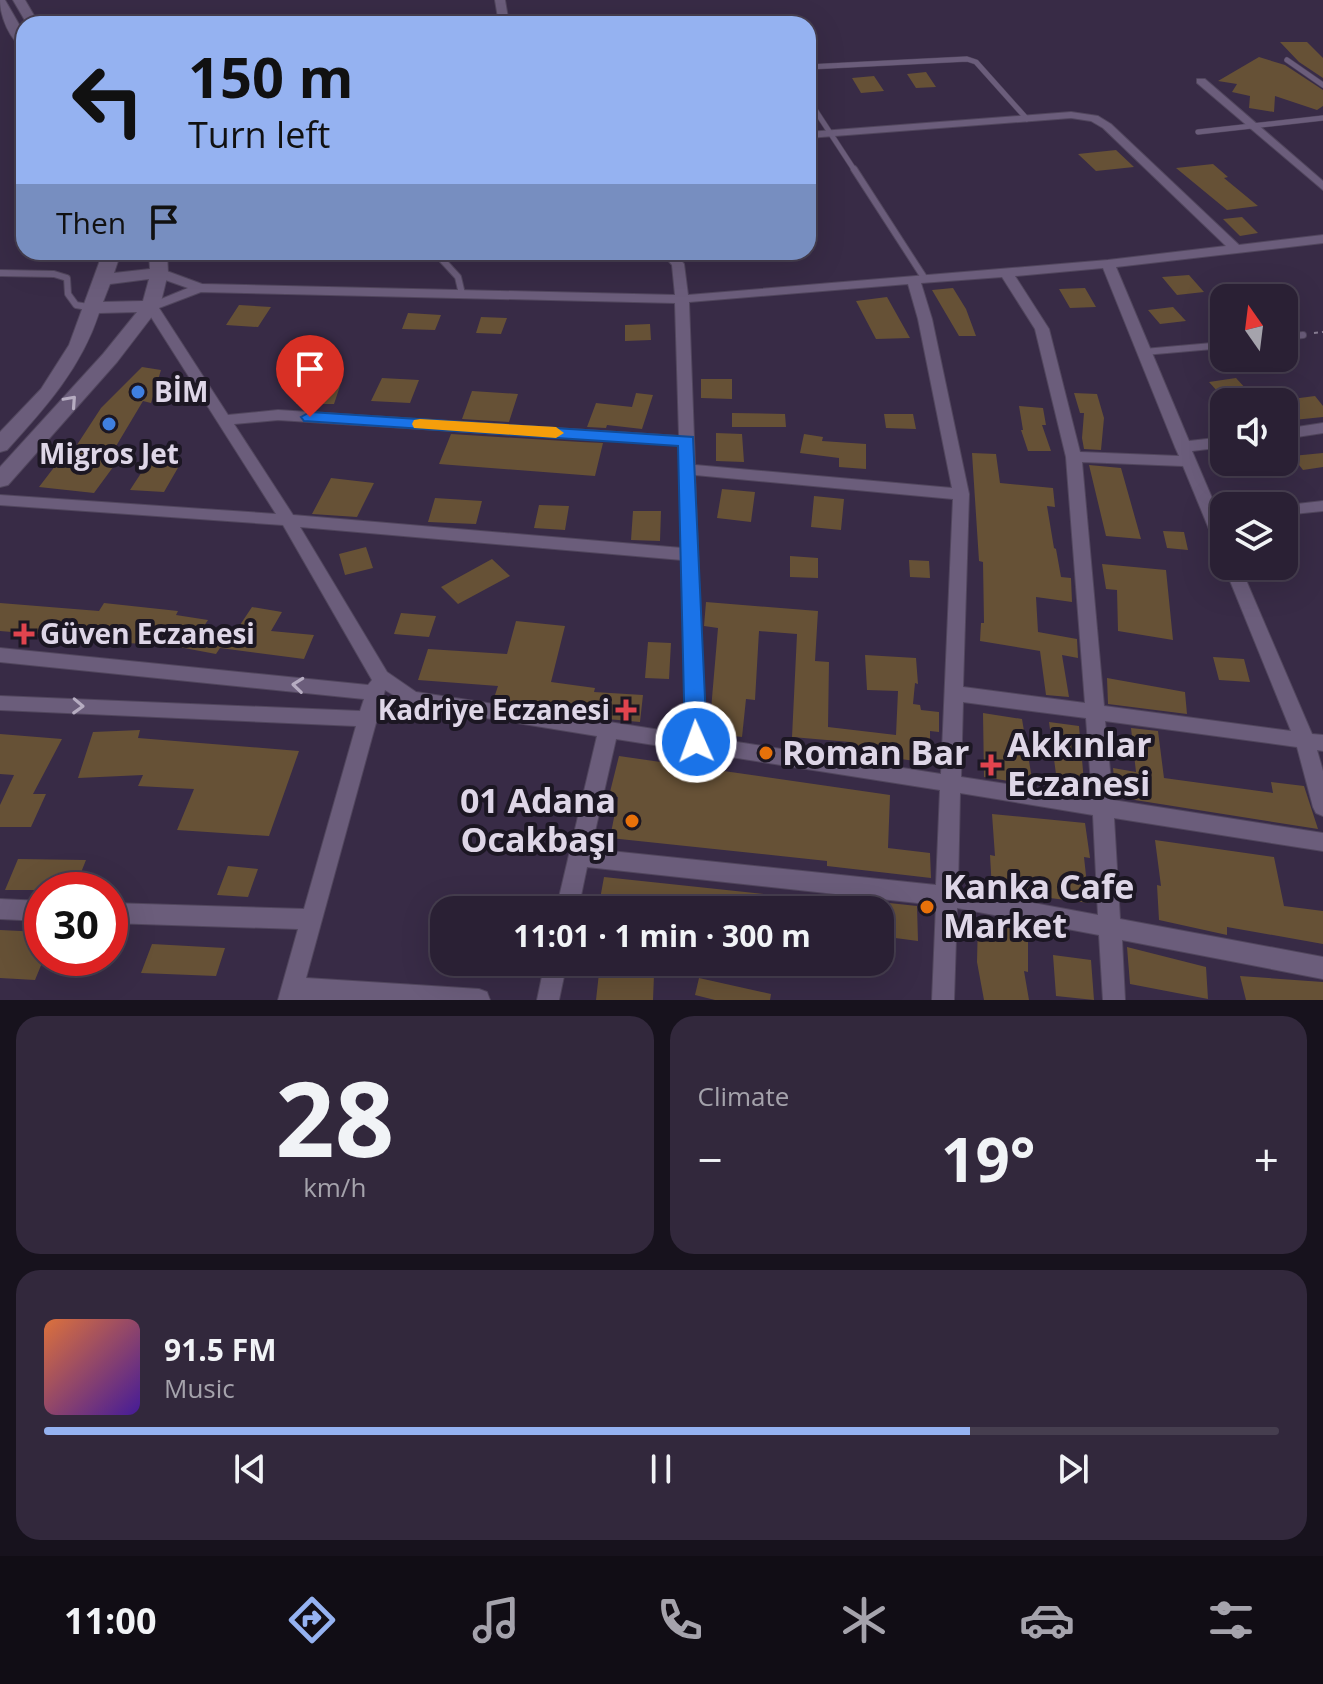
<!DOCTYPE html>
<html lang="en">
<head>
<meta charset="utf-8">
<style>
  :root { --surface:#2a2034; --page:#32283c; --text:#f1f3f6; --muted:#a5a3ac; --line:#463e4f; --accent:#95b2f1 }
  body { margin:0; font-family:"Open Sans",sans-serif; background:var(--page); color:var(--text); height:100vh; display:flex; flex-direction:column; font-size:30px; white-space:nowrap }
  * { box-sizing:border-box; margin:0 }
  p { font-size:26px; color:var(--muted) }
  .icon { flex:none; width:44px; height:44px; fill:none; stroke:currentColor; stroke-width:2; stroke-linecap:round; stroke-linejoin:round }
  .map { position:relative; height:1000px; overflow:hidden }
  .panel { display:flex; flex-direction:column; gap:16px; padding:16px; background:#17121d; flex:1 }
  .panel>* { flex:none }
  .banner { position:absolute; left:16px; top:16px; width:800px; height:244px; border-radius:24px; box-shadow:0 8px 32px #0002,0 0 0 2px var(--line); background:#95b2f1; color:#111; overflow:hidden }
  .needle { width:52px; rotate:346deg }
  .controls { position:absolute; left:1210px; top:284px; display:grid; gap:16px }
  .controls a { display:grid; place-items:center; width:88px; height:88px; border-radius:16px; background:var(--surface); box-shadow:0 8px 32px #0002,0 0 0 2px var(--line); font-size:40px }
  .speed { position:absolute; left:24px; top:872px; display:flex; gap:16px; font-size:40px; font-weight:700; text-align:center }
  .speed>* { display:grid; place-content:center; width:104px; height:104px; border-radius:50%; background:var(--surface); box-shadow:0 8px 32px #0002,0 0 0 2px var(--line); line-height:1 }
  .speed .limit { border:12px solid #d22; background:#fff; color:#111 }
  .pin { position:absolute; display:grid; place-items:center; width:68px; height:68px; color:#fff; margin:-82px -34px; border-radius:50% 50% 50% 0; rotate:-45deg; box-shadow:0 0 8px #0007 }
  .pin .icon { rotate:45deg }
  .me { position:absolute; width:88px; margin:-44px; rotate:358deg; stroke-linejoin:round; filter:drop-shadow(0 0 6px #0008) }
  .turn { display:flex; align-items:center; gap:28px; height:168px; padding:0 40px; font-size:36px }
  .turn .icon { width:104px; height:104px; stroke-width:2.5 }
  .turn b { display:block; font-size:56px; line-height:68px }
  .then { display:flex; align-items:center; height:76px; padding:0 40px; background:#0003; gap:16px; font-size:30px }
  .big { font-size:60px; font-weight:700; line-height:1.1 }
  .panel .tile { flex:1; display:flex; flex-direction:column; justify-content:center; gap:12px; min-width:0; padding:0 28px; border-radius:24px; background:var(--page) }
  .panel .dial { align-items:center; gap:0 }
  .dial b { font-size:104px; line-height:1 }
  .song { display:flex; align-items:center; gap:24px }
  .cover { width:96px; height:96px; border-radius:12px; background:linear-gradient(135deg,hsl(20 70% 55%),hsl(260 70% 35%)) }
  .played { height:8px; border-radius:4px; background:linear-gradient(90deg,var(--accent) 75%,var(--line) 75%) }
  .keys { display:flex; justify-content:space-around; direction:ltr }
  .heat { display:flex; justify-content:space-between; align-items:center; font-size:44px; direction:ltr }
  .panel .tiles { flex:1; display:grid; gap:16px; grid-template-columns:1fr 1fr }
  .tile:last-child { grid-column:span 2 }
  .trip { position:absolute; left:430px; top:896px; width:464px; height:80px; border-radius:24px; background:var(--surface); box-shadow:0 8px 32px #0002,0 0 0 2px var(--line); font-weight:700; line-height:80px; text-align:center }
  .menu { display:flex; height:128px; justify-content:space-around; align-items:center; background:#110d15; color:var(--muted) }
  .menu .icon { width:56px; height:56px }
  .menu .selected { color:var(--accent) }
  .menu b { font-size:36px; color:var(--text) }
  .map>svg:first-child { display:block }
</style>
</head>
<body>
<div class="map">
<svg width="1323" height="1000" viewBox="0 0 1323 1000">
  <rect width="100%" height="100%" fill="#382b46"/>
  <path fill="#665136" d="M1280 42H1307L1323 58V78L1299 62Z
    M1259 57 1285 65 1323 90V106L1317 110 1275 96 1274 112 1249 108 1250 96 1232 92 1237 84 1218 81Z
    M926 72 936 87 916 88 907 74Z
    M874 76 884 91 861 93 852 78Z
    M1116 150 1134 167 1096 171 1078 154Z
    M1213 164 1228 177 1224 178 1258 206 1227 210 1176 168Z
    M1242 217 1258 233 1240 236 1223 219Z
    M1189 275 1204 292 1177 295 1162 277Z
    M953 288 966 309 976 336H959L932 290Z
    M1085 288 1096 307 1070 308 1059 289Z
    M887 297 910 338 876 339 856 301Z
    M239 305 271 307 258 327 226 325Z
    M1173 307 1186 321 1160 324 1148 310Z
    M408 313 441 315 435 330 402 329Z
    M481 317 507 318 501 334 476 333Z
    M650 324 651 340 625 341V325Z
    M142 367 161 370 151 403 143 401 109 458 119 459 94 493 39 487 65 453 71 454 101 408Z
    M382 378 419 380 410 403 371 401Z
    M1236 378 1258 402H1227L1209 382Z
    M305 379 342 380 334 404H296Z
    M701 379H732V399L701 398Z
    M472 391 518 394 509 422 462 419Z
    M636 393 653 395 642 429 607 425 606 428 587 427 596 403 632 407Z
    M1074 393 1097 394 1104 418 1101 450 1084 449 1082 438 1084 413H1080Z
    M1315 396 1323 406V417L1284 421V400Z
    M1019 406 1043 408 1046 425H1042L1051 451H1028L1021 430H1023Z
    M732 413 785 414 786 427H732Z
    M884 414H913L916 429 886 428Z
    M716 433 742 434 744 462 716 461Z
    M451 434 581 442 603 443 595 476 439 464Z
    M804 434 823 437 822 441 866 444V469L839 467V458L800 453Z
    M972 453 996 454 1000 483 1053 488 1055 507 1047 506 1054 548 1056 549 1061 577 1071 578 1072 602 1036 597 1038 632 1077 639 1078 658 1062 655 1069 697 1046 695 1040 651 980 641 981 623H984L983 562 979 561Z
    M1323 453V467L1303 470 1292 456Z
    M147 464 179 466 164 492 130 490Z
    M1089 465 1121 468 1141 539 1106 536Z
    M331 478 374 483 357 517 312 514Z
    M722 489 755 492 751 522 717 518Z
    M814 496 844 499 841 530 811 527Z
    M435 498 482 501 476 524 428 522Z
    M539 505 569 506 565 530 534 528Z
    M633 511H661L660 541 631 540Z
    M1163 531 1184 532 1188 550 1167 548Z
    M366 547 373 568 345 575 339 554Z
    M790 556 818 558V578L790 577Z
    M492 559 510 576 458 604 441 587Z
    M909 560 929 561 930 578 910 577Z
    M1102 564 1166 570 1173 640 1118 631 1117 590 1106 589Z
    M706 602 818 611 815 661 829 662 828 727 896 735 898 691 867 690 865 655 916 658 918 684 915 683 913 704 920 705 921 710 939 712V732L930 731V763L849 752 850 742 792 737 797 634 759 631 755 700 746 699 742 737 709 733 718 628 704 626Z
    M0 603 99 611 104 603 178 611 176 615 208 620 202 629 234 634 252 607 282 612 271 631 314 635 304 659 220 648 216 654 168 645 82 641 83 638 0 631Z
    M401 613 436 616 429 637 394 634Z
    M516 621 565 626 551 682 595 688 594 692 643 695 640 722 607 719 608 712 546 703 545 707 493 701 498 686 418 680 428 649 507 654Z
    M648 642 671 643 669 679 645 678Z
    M1213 657 1244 659 1250 682 1219 680Z
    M1107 678 1185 692 1187 714 1108 704Z
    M983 713 1022 719 1033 785 984 777Z
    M1049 722 1079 726 1085 793 1058 789Z
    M1131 728 1158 731 1164 778 1273 793 1271 782 1304 786 1318 829 1116 797 1113 768 1136 772Z
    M140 730 138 738 299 751 269 836 177 830 194 789 138 786 143 775 78 778 93 732Z
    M0 734 62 739 33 794H46L31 827H0V805L14 775 0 774Z
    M619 756 890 795 888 848 930 853 931 878 827 866V861L610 838 618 797 609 796Z
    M992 814 1085 823 1090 858 1084 857 1089 903 1050 898 1049 889 1027 890V895L992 890 990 855 995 856Z
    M1155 840 1274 857 1284 906 1323 911V944L1227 927V935L1159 920 1157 885 1161 886Z
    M18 859 86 860 74 890H5Z
    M228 866 258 869 248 897 217 895Z
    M604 877 819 900 818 910H598Z
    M880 902 917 906 918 941 880 936Z
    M978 919 1028 928V972L1024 971 1029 1000H984L977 962Z
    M0 930 42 932V963L35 980 0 978Z
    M152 944 225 948 216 976 141 973Z
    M1127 947 1206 967 1208 999 1130 984Z
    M1053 955 1091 960 1094 1000 1056 996Z
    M599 973 654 975 653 1000H596Z
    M1240 976 1323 982V1000H1246Z
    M699 978 771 994 770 1000H715L695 995Z"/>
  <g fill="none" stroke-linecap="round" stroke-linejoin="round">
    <defs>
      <path id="lane-far1" d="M1287 60 1323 85
        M808 67 967 59 976 62 1027 119
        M808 99 855 171
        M1198 132 1323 118"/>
      <path id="lane" d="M854 169 925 279
        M435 252 458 277 462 294
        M0 273 54 274 67 278 68 294 76 305 94 308
        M1284 337 1303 335
        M1144 352 1224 345"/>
      <path id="street" d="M495 0H505L509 24H499Z
        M1197 79H1205L1323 181V190L1197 83Z
        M1071 112 1098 116 1111 124 1239 245 1323 235V243L1116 267 1189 441 1224 437V447L1192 451 1224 526V552L1216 546 1183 466 1082 462 1104 706 1291 731 1224 566H1240L1312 734 1323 735V751L1317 750 1323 771V816L1316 813 1313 807 1297 747 1105 721 1113 800 1323 833V851L1114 818 1120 919 1323 957V979L1122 940 1125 1000H1103L1099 935 957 908 954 1000H932L936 905 587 867 578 910H556L597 736 412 706 385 690 306 978 479 989 487 992 490 1000H278L298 929 110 923V903L304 909 356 726 0 710V696L360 711 364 699 0 662V648L368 685 372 680 283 525 0 505V495L276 514 144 306 188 288 154 276V270H164L202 284 675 295 672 265 661 252H674L684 264 688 295 1108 260 1226 246 1103 128 1091 121 1071 118 808 138V132ZM1103 268 1175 447 1179 456 1080 452 1049 329 1015 276ZM1002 277 1035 329 1066 457 1085 703 963 687 969 494 932 319 921 283ZM908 284 918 319 952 488 695 465 689 302ZM201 292 675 303 679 436 278 410 228 415 159 308ZM278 420 679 445 682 548 293 515 234 424ZM695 475 953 499 941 774 705 737ZM300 527 682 560 686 734 416 692 387 672ZM963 702 1086 718 1092 797 961 777ZM616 739 940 790 936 885 591 849ZM960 793 1093 815 1098 915 958 889Z
        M1323 423V433L1284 439V429Z
        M1323 501V511L1284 515V506H1279Z
        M0 899 42 901V921L0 919Z
        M545 962H567L559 1000H537Z"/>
      <path id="secondary" d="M0 0H5L24 33V48C10 41 0 16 0 0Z
        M13 0H25L39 24H27Z
        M103 252H121L114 273 150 269 149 252H167L168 273 160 306 117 362 8 485 0 487V467L103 354 137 312 99 313C81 368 46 407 7 450L0 452V432L41 389 69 345ZM149 279 143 301 103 302 110 284Z"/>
    </defs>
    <use href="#lane-far1" stroke="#51465d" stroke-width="6"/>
    <use href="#lane" stroke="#51465d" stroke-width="8"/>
    <use href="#street" stroke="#51465d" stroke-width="2"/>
    <use href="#secondary" stroke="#51465d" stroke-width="2"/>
    <path stroke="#887d93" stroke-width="2" stroke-dasharray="4 4" stroke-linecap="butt" d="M1314 333 1323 332"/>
    <use href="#lane-far1" stroke="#6b5d7b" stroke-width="5"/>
    <use href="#lane" stroke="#6b5d7b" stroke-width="6"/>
    <use href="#street" fill="#6b5d7b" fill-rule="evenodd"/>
    <use href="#secondary" fill="#6b5d7b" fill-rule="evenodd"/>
  </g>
  <defs><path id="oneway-chevron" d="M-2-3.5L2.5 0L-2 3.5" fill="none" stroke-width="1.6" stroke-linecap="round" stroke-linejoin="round" transform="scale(2)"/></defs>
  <g stroke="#b6acc1">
    <use href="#oneway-chevron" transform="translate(71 401) rotate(-48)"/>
    <use href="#oneway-chevron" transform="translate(298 685) rotate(-174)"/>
    <use href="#oneway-chevron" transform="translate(78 706) rotate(2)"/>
  </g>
  <path fill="#1a73e8" stroke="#114b97" stroke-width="2" d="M310 412 693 437 707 742 704 749 696 751 688 749 685 742 678 446 304 421 301 417Z"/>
  <path fill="#f59e0b" d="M420 419 556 427 564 433 556 438 414 428 412 424 414 420Z"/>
  <g fill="#3f7fe0" stroke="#1c1723" stroke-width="3">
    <circle cx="138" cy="392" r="8"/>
    <circle cx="109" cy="424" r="8"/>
  </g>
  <g fill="#e0444e" stroke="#1c1723" stroke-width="3">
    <path d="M20 622h8v8h8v8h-8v8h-8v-8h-8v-8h8z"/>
    <path d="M622 698h8v8h8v8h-8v8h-8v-8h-8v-8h8z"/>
    <path d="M987 753h8v8h8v8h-8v8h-8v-8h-8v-8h8z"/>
  </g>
  <g fill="#e8710a" stroke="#1c1723" stroke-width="3">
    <circle cx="766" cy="753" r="8"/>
    <circle cx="632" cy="821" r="8"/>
    <circle cx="927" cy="907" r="8"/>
  </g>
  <g text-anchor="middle" stroke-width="8" stroke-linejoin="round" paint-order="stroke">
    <g font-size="28" font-weight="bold" fill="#ded6e7" stroke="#1c1723" text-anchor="start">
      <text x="154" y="402">BİM</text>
      <text x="109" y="464" text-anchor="middle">Migros Jet</text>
      <text x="40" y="644">Güven Eczanesi</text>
      <text x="610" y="720" text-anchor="end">Kadriye Eczanesi</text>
    </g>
    <g font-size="34" font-weight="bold" fill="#ded6e7" stroke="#1c1723" text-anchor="start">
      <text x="1007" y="757">Akkınlar<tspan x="1007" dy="39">Eczanesi</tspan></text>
      <text x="782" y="765">Roman Bar</text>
      <text x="616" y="813" text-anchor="end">01 Adana<tspan x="616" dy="39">Ocakbaşı</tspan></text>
      <text x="943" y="899">Kanka Cafe<tspan x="943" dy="39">Market</tspan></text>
    </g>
  </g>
</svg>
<div class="controls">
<a><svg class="needle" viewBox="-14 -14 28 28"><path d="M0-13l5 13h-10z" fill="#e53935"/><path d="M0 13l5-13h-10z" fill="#a5a3ac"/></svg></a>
<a><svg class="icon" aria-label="sound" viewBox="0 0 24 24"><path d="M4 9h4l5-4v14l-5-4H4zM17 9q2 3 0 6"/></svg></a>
<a><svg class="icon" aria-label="layers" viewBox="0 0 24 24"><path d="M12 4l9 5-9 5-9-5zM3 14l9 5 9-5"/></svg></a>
</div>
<div class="speed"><div class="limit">30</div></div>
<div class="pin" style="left:310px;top:417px;background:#d93025"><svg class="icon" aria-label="arrive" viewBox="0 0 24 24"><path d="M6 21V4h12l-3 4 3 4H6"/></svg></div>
<svg class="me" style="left:696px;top:742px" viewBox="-20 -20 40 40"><circle r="17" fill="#1a73e8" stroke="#fff" stroke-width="3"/><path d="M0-11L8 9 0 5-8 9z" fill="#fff"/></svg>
<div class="trip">11:01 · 1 min · 300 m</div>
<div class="banner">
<div class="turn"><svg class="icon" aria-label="left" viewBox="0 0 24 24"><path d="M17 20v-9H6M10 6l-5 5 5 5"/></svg><div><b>150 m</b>Turn left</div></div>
<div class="then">Then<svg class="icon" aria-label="arrive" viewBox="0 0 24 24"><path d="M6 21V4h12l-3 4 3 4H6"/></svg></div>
</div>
</div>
<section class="panel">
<div class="tiles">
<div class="tile dial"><b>28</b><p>km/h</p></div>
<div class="tile"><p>Climate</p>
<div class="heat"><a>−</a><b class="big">19°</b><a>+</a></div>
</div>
<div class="tile">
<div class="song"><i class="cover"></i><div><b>91.5 FM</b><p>Music</p></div></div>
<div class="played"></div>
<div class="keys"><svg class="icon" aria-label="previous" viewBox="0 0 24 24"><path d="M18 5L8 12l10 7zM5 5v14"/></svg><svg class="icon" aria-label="pause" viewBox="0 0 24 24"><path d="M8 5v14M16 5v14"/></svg><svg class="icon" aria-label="next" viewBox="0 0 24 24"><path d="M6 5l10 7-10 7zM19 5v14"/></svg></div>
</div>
</div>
</section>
<nav class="menu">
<b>11:00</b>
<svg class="icon selected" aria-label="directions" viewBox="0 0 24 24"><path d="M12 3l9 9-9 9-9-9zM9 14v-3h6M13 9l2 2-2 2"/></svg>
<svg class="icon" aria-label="music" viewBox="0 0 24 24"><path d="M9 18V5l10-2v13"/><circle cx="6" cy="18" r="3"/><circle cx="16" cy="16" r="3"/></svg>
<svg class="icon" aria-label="phone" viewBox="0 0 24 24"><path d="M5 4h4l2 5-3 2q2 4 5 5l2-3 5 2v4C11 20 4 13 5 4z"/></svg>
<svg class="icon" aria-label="climate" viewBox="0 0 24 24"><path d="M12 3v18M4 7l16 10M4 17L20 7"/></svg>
<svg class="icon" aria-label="car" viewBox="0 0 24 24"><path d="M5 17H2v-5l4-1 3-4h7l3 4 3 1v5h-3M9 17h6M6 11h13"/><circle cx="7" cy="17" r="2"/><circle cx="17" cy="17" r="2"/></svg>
<svg class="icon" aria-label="filters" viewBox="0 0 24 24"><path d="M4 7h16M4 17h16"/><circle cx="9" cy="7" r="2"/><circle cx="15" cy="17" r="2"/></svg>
</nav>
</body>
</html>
